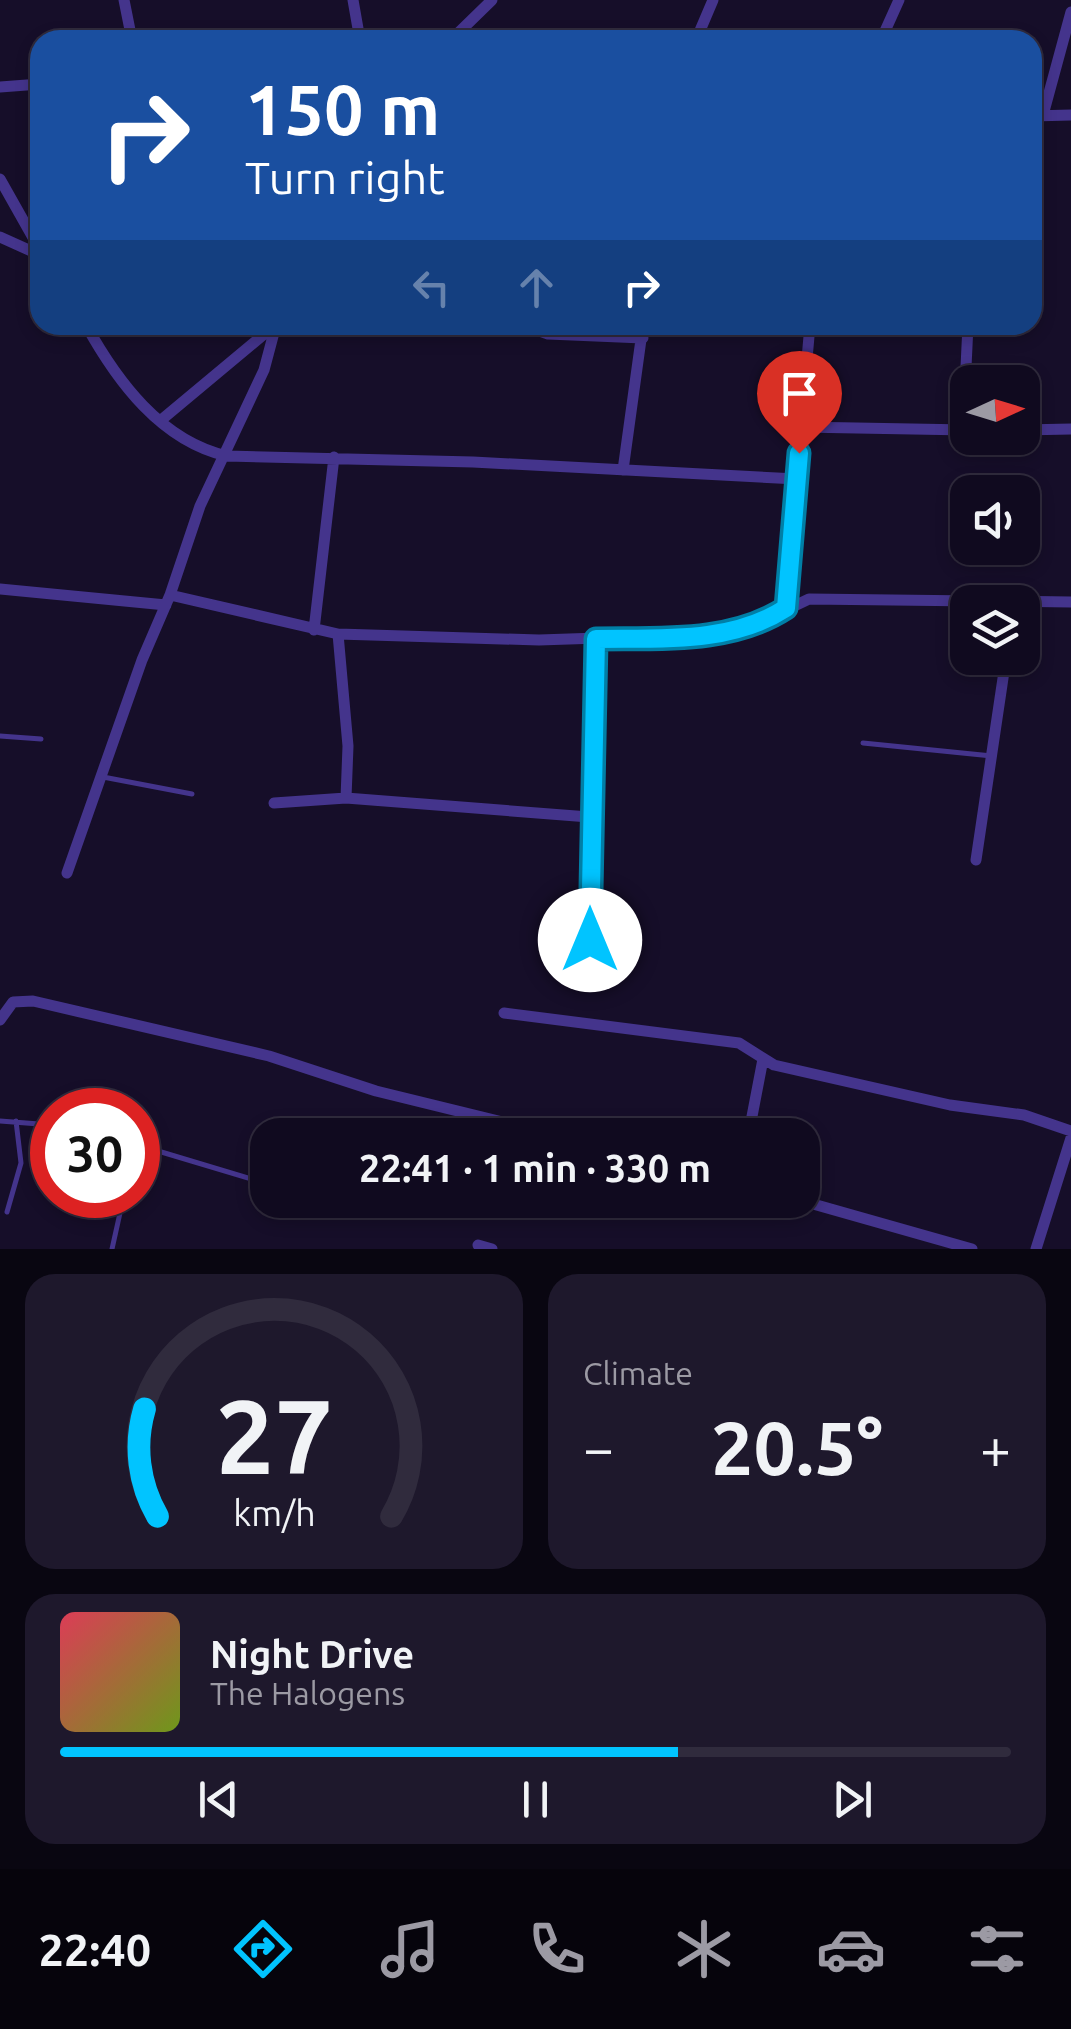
<!DOCTYPE html>
<html lang="en">
<head>
<meta charset="utf-8">
<style>
  :root { --surface:#100a1f; --page:#1e182c; --text:#f1f3f6; --muted:#9c9aa4; --line:#302b3d; --accent:#01c4ff }
  body { margin:0; font-family:Ubuntu,sans-serif; background:var(--page); color:var(--text); height:100vh; display:flex; flex-direction:column; font-size:38px; white-space:nowrap }
  * { box-sizing:border-box; margin:0 }
  p { font-size:32px; color:var(--muted) }
  .icon { flex:none; width:55px; height:55px; fill:none; stroke:currentColor; stroke-width:2; stroke-linecap:round; stroke-linejoin:round }
  .map { position:relative; height:1249px; overflow:hidden }
  .panel { display:flex; flex-direction:column; gap:25px; padding:25px; background:#090611; flex:1 }
  .panel>* { flex:none }
  .top-card { position:absolute; left:30px; top:30px; width:1012px; height:305px; border-radius:30px; box-shadow:0 5px 15px #0003,0 0 0 2px var(--line); background:#1a4fa0; color:#fff; overflow:hidden }
  .needle { width:65px; rotate:86deg }
  .controls { position:absolute; left:950px; top:365px; display:grid; gap:20px }
  .controls a { display:grid; place-items:center; width:90px; height:90px; border-radius:20px; background:var(--surface); box-shadow:0 5px 15px #0003,0 0 0 2px var(--line); font-size:50px }
  .speed { position:absolute; left:30px; top:1088px; display:flex; gap:20px; font-size:50px; font-weight:700; text-align:center }
  .speed>* { display:grid; place-content:center; width:130px; height:130px; border-radius:50%; background:var(--surface); box-shadow:0 5px 15px #0003,0 0 0 2px var(--line); line-height:1 }
  .speed .limit { border:15px solid #d22; background:#fff; color:#111 }
  .pin { position:absolute; display:grid; place-items:center; width:85px; height:85px; color:#fff; margin:-102px -42px; border-radius:50% 50% 50% 0; rotate:-45deg; box-shadow:0 0 10px #0007 }
  .pin .icon { rotate:45deg }
  .me { position:absolute; width:110px; margin:-55px; rotate:0deg; stroke-linejoin:round; filter:drop-shadow(0 0 8px #0008) }
  .turn { display:flex; align-items:center; gap:35px; height:210px; padding:0 50px; font-size:45px }
  .turn .icon { width:130px; height:130px; stroke-width:2.5 }
  .turn b { display:block; font-size:70px; line-height:85px }
  .lanes { display:flex; align-items:center; height:95px; padding:0 50px; background:#0003; justify-content:center; gap:50px; direction:ltr }
  .lanes .off { opacity:.35 }
  .big { font-size:75px; font-weight:700; line-height:1.1 }
  .panel .card { flex:1; display:flex; flex-direction:column; justify-content:center; gap:15px; min-width:0; padding:0 35px; border-radius:30px; background:var(--page) }
  .panel .dial { align-items:center; gap:0 }
  .dial svg { height:260px; overflow:visible; fill:none; stroke:var(--line); stroke-width:7; stroke-linecap:round; text-anchor:middle }
  .dial text { fill:var(--text); stroke:none }
  .song { display:flex; align-items:center; gap:30px }
  .cover { width:120px; height:120px; border-radius:15px; background:linear-gradient(135deg,hsl(350 70% 55%),hsl(80 70% 35%)) }
  .played { height:10px; border-radius:5px; background:linear-gradient(90deg,var(--accent) 65%,var(--line) 65%) }
  .keys { display:flex; justify-content:space-around; direction:ltr }
  .heat { display:flex; justify-content:space-between; align-items:center; font-size:55px; direction:ltr }
  .panel .tiles { flex:1; display:grid; gap:25px; grid-template-columns:1fr 1fr }
  .card:last-child { grid-column:span 2 }
  .trip { position:absolute; left:250px; top:1118px; width:570px; height:100px; border-radius:30px; background:var(--surface); box-shadow:0 5px 15px #0003,0 0 0 2px var(--line); font-weight:700; line-height:100px; text-align:center }
  .dock { display:flex; height:160px; justify-content:space-around; align-items:center; background:#06040c; color:var(--muted) }
  .dock .icon { width:70px; height:70px }
  .dock .selected { color:var(--accent) }
  .dock b { font-size:45px; color:var(--text) }
  .map>svg:first-child { display:block }
</style>
</head>
<body>
<div class="map">
<svg width="1071" height="1249" viewBox="0 0 1071 1249">
  <rect width="100%" height="100%" fill="#160e29"/>
  <g fill="none" stroke-linecap="round" stroke-linejoin="round">
    <path stroke="#44348c" stroke-width="5" d="M0 736 41 739
      M863 743 992 756
      M103 777 192 794
      M0 1121 52 1125
      M138 1145 268 1184
      M7 1212 21 1163 16 1121
      M112 1249 124 1195"/>
    <path stroke="#44348c" stroke-width="11" d="M124 0 132 40
      M353 0 360 40
      M451 40 492 0
      M696 40 713 0
      M881 40 899 0
      M0 87 40 84
      M1043 115 1071 12
      M1032 116 1071 115
      M0 179 40 250
      M0 237 40 255
      M86 325C117 381 161 441 227 456L473 462 797 479
      M276 325 264 370 200 506 170 595 338 634 539 640 718 634 750 627 809 599 1071 602
      M295 325H317
      M523 325 548 334 643 338
      M160 421 275 325
      M801 427 968 430
      M963 430 968 325
      M1022 430 1071 429
      M623 470 643 325
      M0 589 166 605
      M785 607 810 325
      M314 630 334 457
      M338 634 348 746 346 798
      M274 803 346 798 589 817
      M976 860 1006 658
      M67 873 142 660 170 595
      M590 940 596 639
      M504 1013 739 1043 774 1065 950 1105 1024 1115 1071 1131
      M0 1020 13 1002 33 1001 269 1056 376 1091 555 1135
      M749 1132 763 1059
      M799 1200 972 1249
      M478 1245 492 1249
      M1036 1249 1071 1138"/>
  </g>
  <g fill="none" stroke-linecap="round" stroke-linejoin="round">
    <defs>
      <path id="route" d="M590 940 596 639C659 638 731 644 786 608L799 453"/>
    </defs>
    <use href="#route" stroke="#017fa6" stroke-width="25"/>
    <use href="#route" stroke="#01c4ff" stroke-width="18"/>
  </g>
</svg>
<div class="controls">
<a><svg class="needle" viewBox="-14 -14 28 28"><path d="M0-13l5 13h-10z" fill="#e53935"/><path d="M0 13l5-13h-10z" fill="#9c9aa4"/></svg></a>
<a><svg class="icon" aria-label="sound" viewBox="0 0 24 24"><path d="M4 9h4l5-4v14l-5-4H4zM17 9q2 3 0 6"/></svg></a>
<a><svg class="icon" aria-label="layers" viewBox="0 0 24 24"><path d="M12 4l9 5-9 5-9-5zM3 14l9 5 9-5"/></svg></a>
</div>
<div class="speed"><div class="limit">30</div></div>
<div class="pin" style="left:799px;top:453px;background:#d93025"><svg class="icon" aria-label="arrive" viewBox="0 0 24 24"><path d="M6 21V4h12l-3 4 3 4H6"/></svg></div>
<svg class="me" style="left:590px;top:940px" viewBox="-20 -20 40 40"><circle r="19" fill="#fff"/><path d="M0-13L10 11 0 6-10 11z" fill="#01c4ff"/></svg>
<div class="trip">22:41 · 1 min · 330 m</div>
<div class="top-card">
<div class="turn"><svg class="icon" aria-label="right" viewBox="0 0 24 24"><path d="M7 20v-9h11M14 6l5 5-5 5"/></svg><div><b>150 m</b>Turn right</div></div>
<div class="lanes"><svg class="icon off" aria-label="left" viewBox="0 0 24 24"><path d="M17 20v-9H6M10 6l-5 5 5 5"/></svg><svg class="icon off" aria-label="ahead" viewBox="0 0 24 24"><path d="M12 20V5M6 11l6-6 6 6"/></svg><svg class="icon" aria-label="right" viewBox="0 0 24 24"><path d="M7 20v-9h11M14 6l5 5-5 5"/></svg></div>
</div>
</div>
<section class="panel">
<div class="tiles">
<div class="card dial"><svg viewBox="0 0 100 80">
<path d="M14 69A42 42 0 1 1 86 69"/>
<path d="M14 69A42 42 0 0 1 10 36" stroke="#01c4ff"/>
<text x="50" y="56" font-size="32" font-weight="700">27</text>
<text x="50" y="72" font-size="11">km/h</text>
</svg></div>
<div class="card"><p>Climate</p>
<div class="heat"><a>−</a><b class="big">20.5°</b><a>+</a></div>
</div>
<div class="card">
<div class="song"><i class="cover"></i><div><b>Night Drive</b><p>The Halogens</p></div></div>
<div class="played"></div>
<div class="keys"><svg class="icon" aria-label="previous" viewBox="0 0 24 24"><path d="M18 5L8 12l10 7zM5 5v14"/></svg><svg class="icon" aria-label="pause" viewBox="0 0 24 24"><path d="M8 5v14M16 5v14"/></svg><svg class="icon" aria-label="next" viewBox="0 0 24 24"><path d="M6 5l10 7-10 7zM19 5v14"/></svg></div>
</div>
</div>
</section>
<nav class="dock">
<b>22:40</b>
<svg class="icon selected" aria-label="directions" viewBox="0 0 24 24"><path d="M12 3l9 9-9 9-9-9zM9 14v-3h6M13 9l2 2-2 2"/></svg>
<svg class="icon" aria-label="music" viewBox="0 0 24 24"><path d="M9 18V5l10-2v13"/><circle cx="6" cy="18" r="3"/><circle cx="16" cy="16" r="3"/></svg>
<svg class="icon" aria-label="phone" viewBox="0 0 24 24"><path d="M5 4h4l2 5-3 2q2 4 5 5l2-3 5 2v4C11 20 4 13 5 4z"/></svg>
<svg class="icon" aria-label="climate" viewBox="0 0 24 24"><path d="M12 3v18M4 7l16 10M4 17L20 7"/></svg>
<svg class="icon" aria-label="car" viewBox="0 0 24 24"><path d="M5 17H2v-5l4-1 3-4h7l3 4 3 1v5h-3M9 17h6M6 11h13"/><circle cx="7" cy="17" r="2"/><circle cx="17" cy="17" r="2"/></svg>
<svg class="icon" aria-label="filters" viewBox="0 0 24 24"><path d="M4 7h16M4 17h16"/><circle cx="9" cy="7" r="2"/><circle cx="15" cy="17" r="2"/></svg>
</nav>
</body>
</html>
